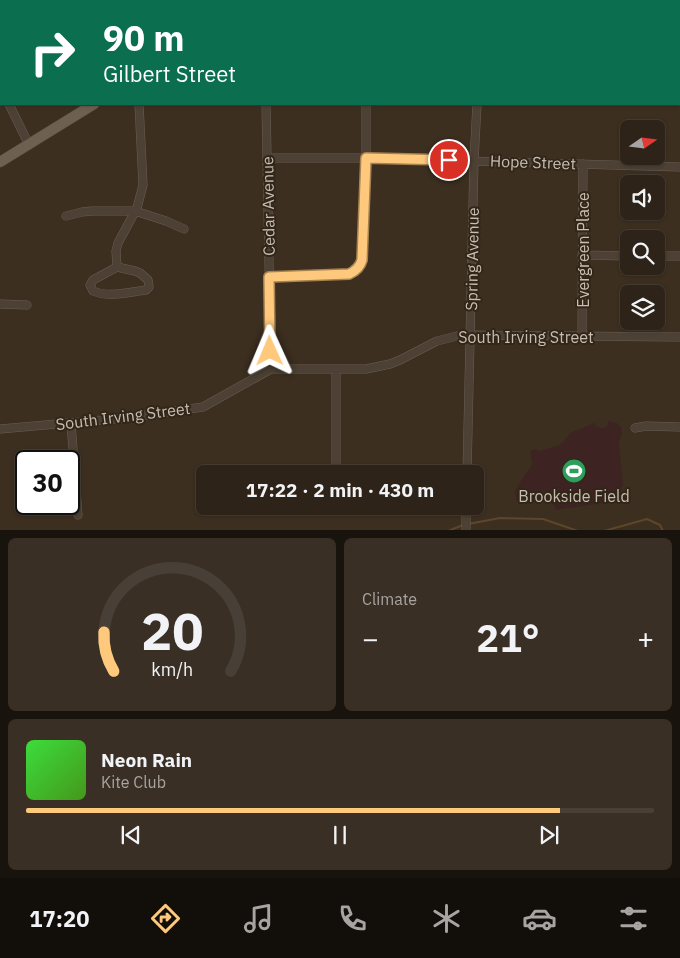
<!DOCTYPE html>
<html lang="en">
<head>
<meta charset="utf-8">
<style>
  :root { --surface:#2d2318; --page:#392f25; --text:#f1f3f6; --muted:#a7a4a2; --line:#484037; --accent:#ffc97d }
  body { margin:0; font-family:"IBM Plex Sans",sans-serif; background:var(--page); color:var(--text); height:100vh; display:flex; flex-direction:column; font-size:19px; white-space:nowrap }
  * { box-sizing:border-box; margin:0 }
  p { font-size:16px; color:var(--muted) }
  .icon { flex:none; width:28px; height:28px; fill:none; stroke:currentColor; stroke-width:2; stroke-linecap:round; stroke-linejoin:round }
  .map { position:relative; height:530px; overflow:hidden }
  .sheet { display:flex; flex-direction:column; gap:8px; padding:8px; background:#19130d; flex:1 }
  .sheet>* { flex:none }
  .banner { position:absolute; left:0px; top:0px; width:680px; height:105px; box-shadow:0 1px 4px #0004,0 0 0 1px var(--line); background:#0b6e4f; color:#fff; overflow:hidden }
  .needle { width:32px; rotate:76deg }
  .fabs { position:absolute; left:620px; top:120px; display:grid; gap:10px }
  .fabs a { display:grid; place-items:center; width:45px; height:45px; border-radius:8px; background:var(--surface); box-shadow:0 1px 4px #0004,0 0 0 1px var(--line); font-size:25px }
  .speed { position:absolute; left:15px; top:450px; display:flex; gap:10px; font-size:25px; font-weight:700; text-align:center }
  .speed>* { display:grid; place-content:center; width:65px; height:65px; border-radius:50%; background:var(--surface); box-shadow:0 1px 4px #0004,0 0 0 1px var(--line); line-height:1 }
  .speed .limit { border:2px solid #111; border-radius:8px; background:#fff; color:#111 }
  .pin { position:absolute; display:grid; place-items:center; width:42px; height:42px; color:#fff; margin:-21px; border:2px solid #fff; border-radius:50%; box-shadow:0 1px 5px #0007 }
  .me { position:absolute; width:55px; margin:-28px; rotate:359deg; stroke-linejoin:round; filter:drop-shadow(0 0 4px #0008) }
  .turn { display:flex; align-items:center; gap:18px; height:105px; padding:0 20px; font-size:22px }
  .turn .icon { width:65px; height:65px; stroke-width:2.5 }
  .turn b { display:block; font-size:35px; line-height:42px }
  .big { font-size:38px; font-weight:700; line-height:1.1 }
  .sheet .tile { flex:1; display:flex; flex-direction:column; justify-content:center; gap:8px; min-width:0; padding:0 18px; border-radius:8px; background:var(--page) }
  .sheet .dial { align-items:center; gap:0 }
  .dial svg { height:130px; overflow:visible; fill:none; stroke:var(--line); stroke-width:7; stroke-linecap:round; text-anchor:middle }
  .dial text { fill:var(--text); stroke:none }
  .song { display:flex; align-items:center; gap:15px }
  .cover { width:60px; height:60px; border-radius:8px; background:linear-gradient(135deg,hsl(120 70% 55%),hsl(100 70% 35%)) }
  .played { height:5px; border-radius:2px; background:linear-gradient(90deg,var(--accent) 85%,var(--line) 85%) }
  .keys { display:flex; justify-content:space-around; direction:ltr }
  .heat { display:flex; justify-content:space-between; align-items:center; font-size:28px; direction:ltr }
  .sheet .tiles { flex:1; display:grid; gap:8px; grid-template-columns:1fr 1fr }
  .tile:last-child { grid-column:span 2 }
  .trip { position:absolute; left:196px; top:465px; width:288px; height:50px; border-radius:8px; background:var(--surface); box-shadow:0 1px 4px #0004,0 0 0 1px var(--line); font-weight:700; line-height:50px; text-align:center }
  .dock { display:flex; height:80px; justify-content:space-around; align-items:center; background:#120e0a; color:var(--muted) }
  .dock .icon { width:35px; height:35px }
  .dock .on { color:var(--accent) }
  .dock b { font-size:22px; color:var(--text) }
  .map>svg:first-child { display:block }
</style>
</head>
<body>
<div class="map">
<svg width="680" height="531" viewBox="0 0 680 531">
  <rect width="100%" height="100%" fill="#3c2f20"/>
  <path fill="#3d2422" d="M608 421 617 423 621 427 622 434 619 443 623 485 618 492 619 498 624 500 555 510V507L550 501 541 500 528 503 524 497 516 500 515 490 532 464 530 451 534 449 540 451 559 445 564 441 570 433 594 423 597 427 604 428 608 425Z"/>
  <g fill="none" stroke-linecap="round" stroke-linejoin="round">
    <path stroke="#5d462b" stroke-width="2" d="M468 524 500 518 543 519 578 531
      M448 531 463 525
      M604 531 647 519 660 525 663 531"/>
    <defs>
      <path id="minor" d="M265 0V1
        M13 1 15 0
        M366 1V0
        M485 1 487 0
        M0 9 1 8
        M0 86 1 88
        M9 104 29 145
        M266 104 271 369
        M267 158H366L680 167
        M66 216 82 212 92 211H135L166 221 184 229
        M582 255 629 256
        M656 256H680
        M117 267 116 251 118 243 137 208 143 185 139 104
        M117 267 135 271 140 273 148 280 149 287 146 290C129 292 109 298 93 291L90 285 93 280Z
        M269 277 349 274C356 271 360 267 362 260L366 158V104
        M0 304 27 305
        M582 336 583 164
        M336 369V474
        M71 423 78 515
        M635 428 646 426 680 427
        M0 429 125 418 203 407 271 369H366L390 364 400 360 437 341 461 335 680 337
        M467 474 474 161 477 104
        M466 531V506"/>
      <path id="major" d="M452 0 459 1
        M256 1 258 0
        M679 46H680
        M0 162 94 104"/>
    </defs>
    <use href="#minor" stroke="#6a5f52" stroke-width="9"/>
    <use href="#major" stroke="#554b3d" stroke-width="11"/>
    <use href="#minor" stroke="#4c4134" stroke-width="8"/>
    <use href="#major" stroke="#6d6051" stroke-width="10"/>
  </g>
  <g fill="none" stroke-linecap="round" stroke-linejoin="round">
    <defs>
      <path id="route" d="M270 351 269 277 349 274C356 271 360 267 362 260L366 158 449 160"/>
    </defs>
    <use href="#route" stroke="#a68351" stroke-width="12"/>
    <use href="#route" stroke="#ffc97d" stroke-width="9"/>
  </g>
  <defs>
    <symbol id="stadium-disc" viewBox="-11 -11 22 22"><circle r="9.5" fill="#2e9e5b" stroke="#312619"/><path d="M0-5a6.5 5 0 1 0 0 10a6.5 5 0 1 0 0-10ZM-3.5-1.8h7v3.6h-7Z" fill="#fff"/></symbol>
  </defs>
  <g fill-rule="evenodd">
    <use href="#stadium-disc" x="560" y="457" width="28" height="28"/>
  </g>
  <g text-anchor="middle" stroke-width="4" stroke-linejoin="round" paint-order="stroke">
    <g font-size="16" fill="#c8beaf" stroke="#312619">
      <text transform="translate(533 162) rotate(2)" y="6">Hope Street</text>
      <text transform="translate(268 206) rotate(-91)" y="6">Cedar Avenue</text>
      <text transform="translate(583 250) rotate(-90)" y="6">Evergreen Place</text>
      <text transform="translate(472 259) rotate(-89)" y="6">Spring Avenue</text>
      <text x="526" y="343">South Irving Street</text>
      <text transform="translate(123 416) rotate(-7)" y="6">South Irving Street</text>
    </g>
    <g font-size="16" fill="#c8beaf" stroke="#312619">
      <text x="574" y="502">Brookside Field</text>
    </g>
  </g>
</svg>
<div class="fabs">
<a><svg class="needle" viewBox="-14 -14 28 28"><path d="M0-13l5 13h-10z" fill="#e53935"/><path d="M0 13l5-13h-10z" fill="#a7a4a2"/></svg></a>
<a><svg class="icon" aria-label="sound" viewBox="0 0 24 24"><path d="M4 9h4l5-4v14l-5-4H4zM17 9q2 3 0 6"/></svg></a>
<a><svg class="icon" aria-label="search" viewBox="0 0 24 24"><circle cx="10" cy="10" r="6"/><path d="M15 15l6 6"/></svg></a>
<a><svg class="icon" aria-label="layers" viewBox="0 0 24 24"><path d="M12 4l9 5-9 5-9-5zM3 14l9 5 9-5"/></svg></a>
</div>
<div class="speed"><div class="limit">30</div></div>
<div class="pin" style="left:449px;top:160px;background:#d93025"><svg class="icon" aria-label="arrive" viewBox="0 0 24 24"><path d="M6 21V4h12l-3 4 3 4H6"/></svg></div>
<svg class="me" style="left:270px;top:351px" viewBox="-20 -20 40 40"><path d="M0-17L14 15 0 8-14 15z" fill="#ffc97d" stroke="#fff" stroke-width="4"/></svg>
<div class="trip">17:22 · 2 min · 430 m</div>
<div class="banner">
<div class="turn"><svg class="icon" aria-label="right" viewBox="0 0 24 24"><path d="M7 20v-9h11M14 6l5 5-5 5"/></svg><div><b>90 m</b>Gilbert Street</div></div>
</div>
</div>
<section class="sheet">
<div class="tiles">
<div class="tile dial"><svg viewBox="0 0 100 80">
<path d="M14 69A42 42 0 1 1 86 69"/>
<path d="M14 69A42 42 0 0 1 8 45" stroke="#ffc97d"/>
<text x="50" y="56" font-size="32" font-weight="700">20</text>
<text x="50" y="72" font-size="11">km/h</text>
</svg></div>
<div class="tile"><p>Climate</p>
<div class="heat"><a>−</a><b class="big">21°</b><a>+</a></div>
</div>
<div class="tile">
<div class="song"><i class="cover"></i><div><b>Neon Rain</b><p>Kite Club</p></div></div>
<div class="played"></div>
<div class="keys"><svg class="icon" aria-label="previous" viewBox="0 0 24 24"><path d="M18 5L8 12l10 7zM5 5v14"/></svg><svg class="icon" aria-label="pause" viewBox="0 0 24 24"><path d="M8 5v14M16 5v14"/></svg><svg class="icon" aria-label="next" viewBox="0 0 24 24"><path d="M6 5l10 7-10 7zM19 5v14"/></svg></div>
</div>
</div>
</section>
<nav class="dock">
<b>17:20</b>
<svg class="icon on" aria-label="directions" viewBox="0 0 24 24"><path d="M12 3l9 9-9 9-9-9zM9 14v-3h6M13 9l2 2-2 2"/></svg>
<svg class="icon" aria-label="music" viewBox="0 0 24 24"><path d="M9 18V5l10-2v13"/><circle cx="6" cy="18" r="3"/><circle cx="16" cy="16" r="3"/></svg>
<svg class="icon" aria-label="phone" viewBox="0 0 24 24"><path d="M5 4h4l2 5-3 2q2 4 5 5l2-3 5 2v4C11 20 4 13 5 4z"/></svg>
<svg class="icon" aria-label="climate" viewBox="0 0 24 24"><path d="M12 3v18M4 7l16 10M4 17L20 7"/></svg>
<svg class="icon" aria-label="car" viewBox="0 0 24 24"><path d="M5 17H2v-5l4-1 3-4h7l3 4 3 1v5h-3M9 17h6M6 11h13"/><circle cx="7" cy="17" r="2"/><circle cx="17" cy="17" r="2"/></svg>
<svg class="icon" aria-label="filters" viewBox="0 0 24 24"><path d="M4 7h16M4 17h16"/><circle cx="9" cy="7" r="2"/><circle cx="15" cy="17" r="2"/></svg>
</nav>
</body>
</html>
